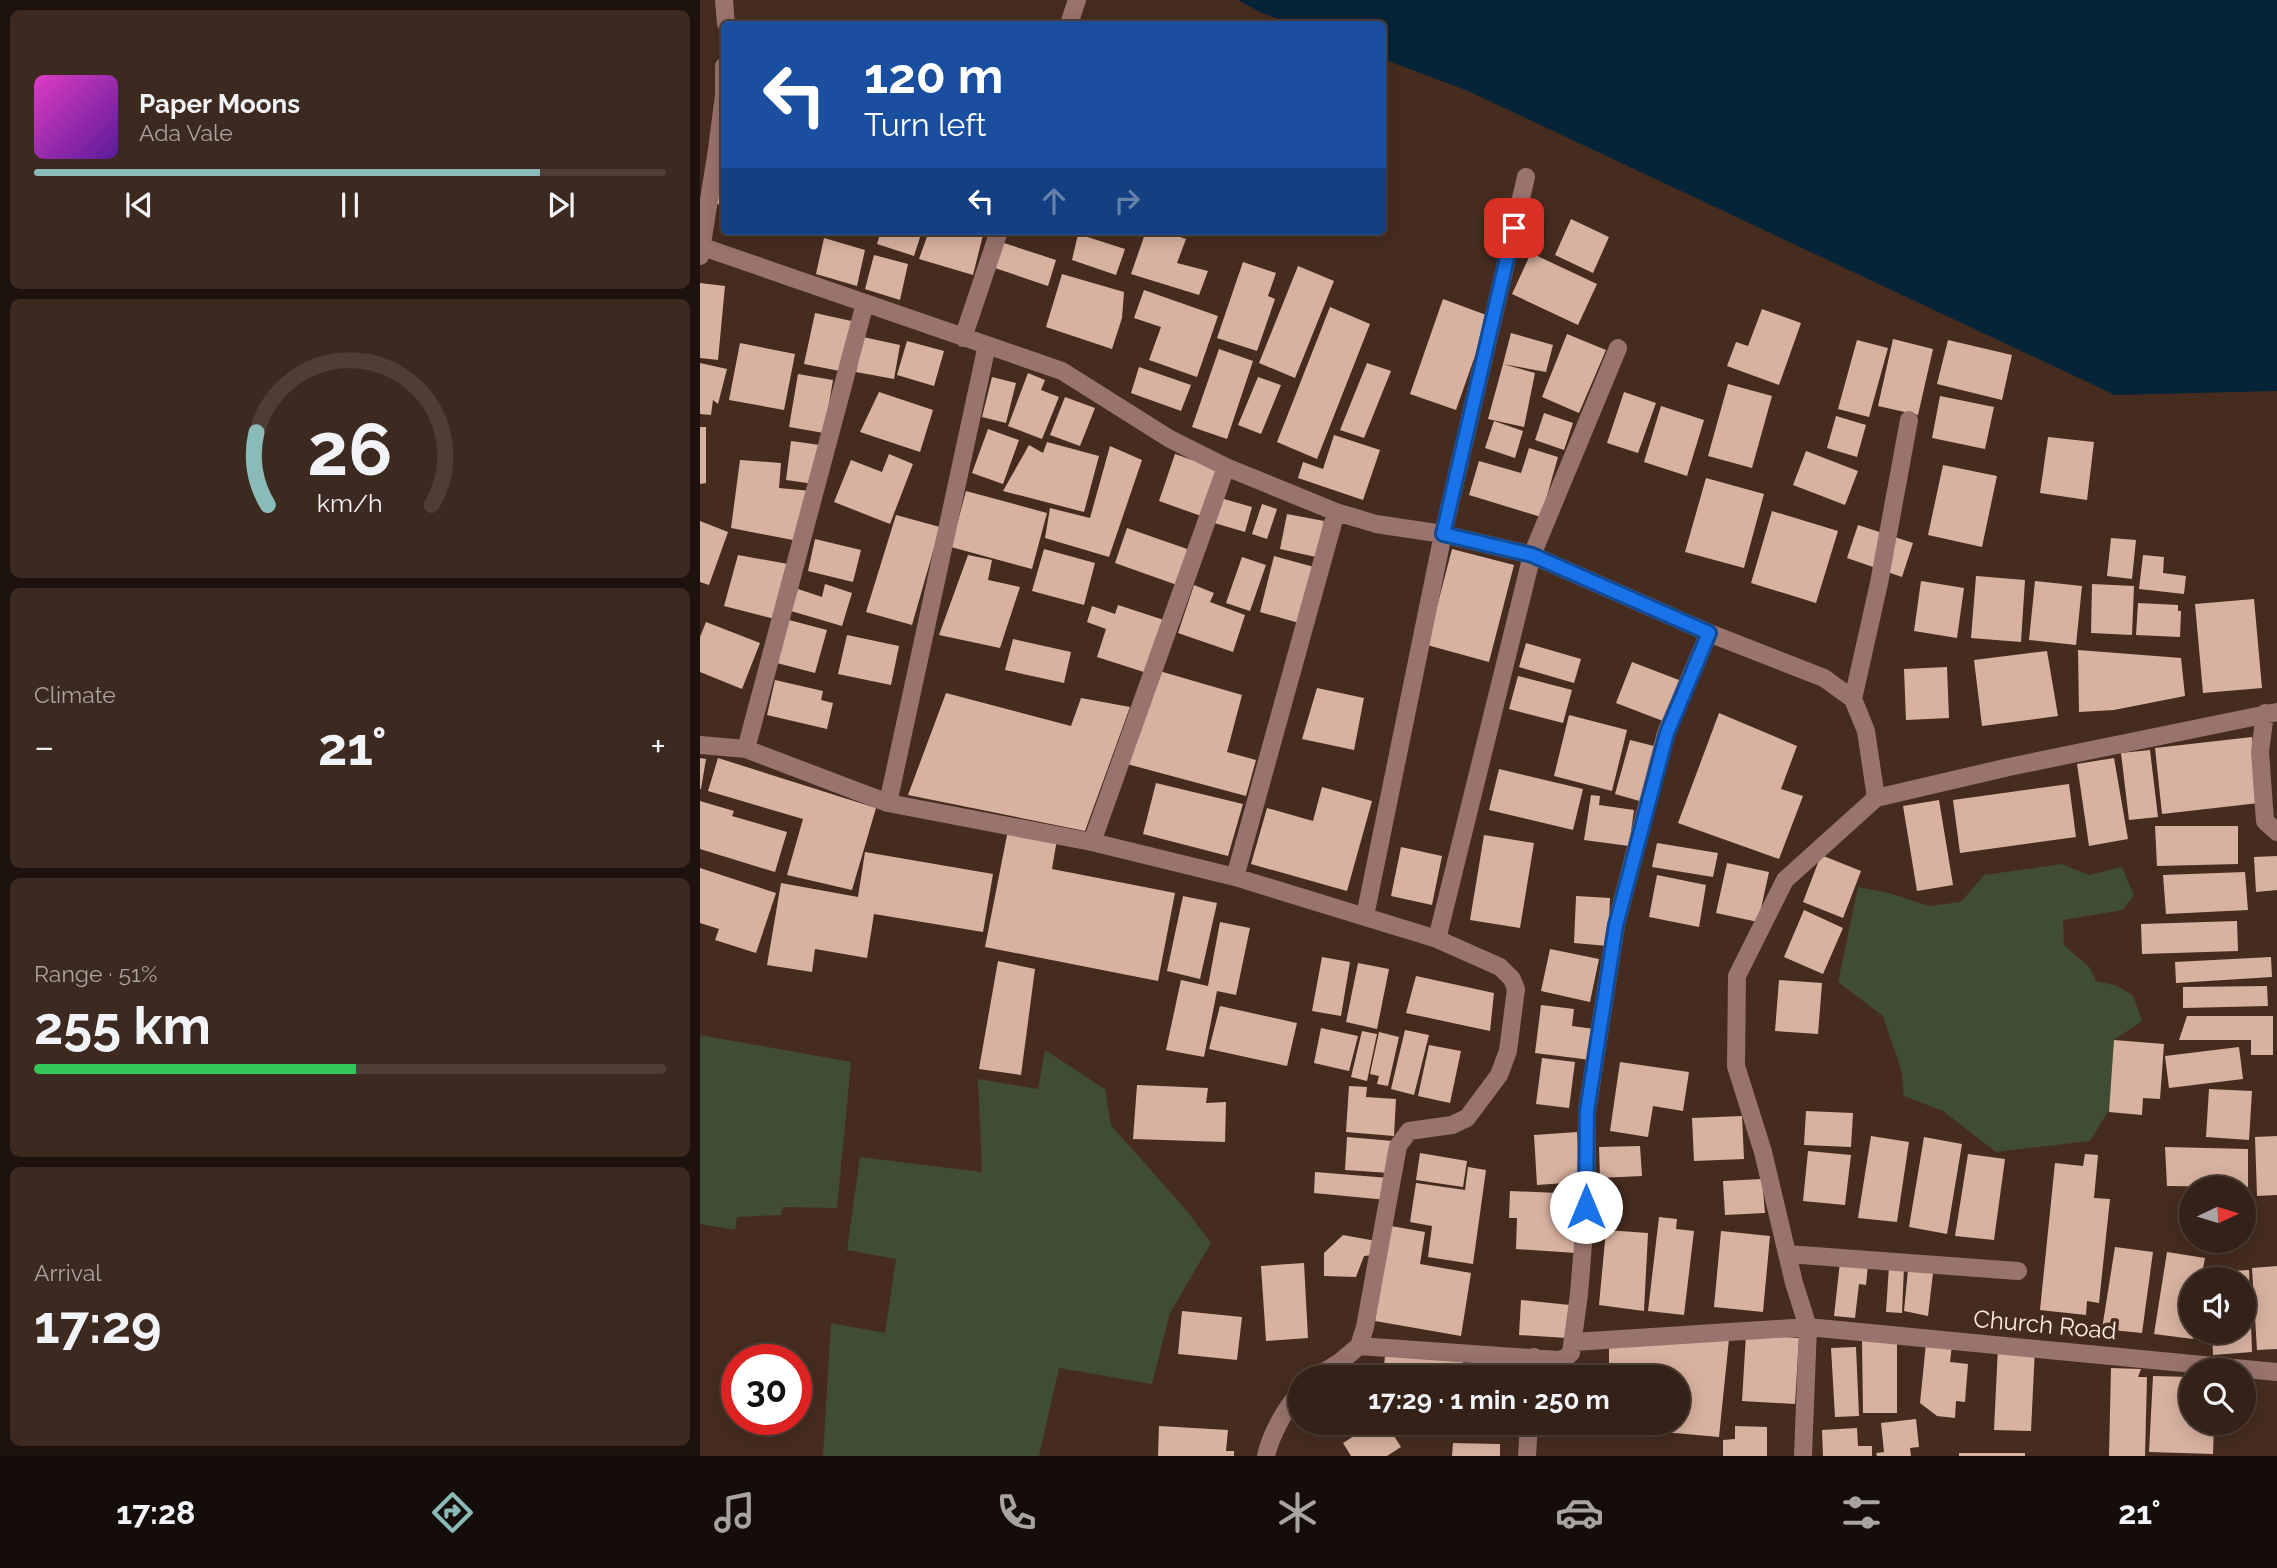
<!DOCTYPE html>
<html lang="en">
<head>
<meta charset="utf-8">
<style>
  :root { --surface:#342117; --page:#3c2920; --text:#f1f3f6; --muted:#a9a3a1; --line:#4e3e36; --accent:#8bbbb9 }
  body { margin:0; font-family:Raleway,sans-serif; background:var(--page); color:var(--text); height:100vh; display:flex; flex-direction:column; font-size:26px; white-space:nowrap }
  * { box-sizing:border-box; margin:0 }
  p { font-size:23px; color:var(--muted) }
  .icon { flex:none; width:38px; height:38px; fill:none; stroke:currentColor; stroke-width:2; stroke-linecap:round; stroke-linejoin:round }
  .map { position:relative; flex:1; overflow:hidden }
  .sheet { display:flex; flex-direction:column; gap:10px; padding:10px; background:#1d120d; width:700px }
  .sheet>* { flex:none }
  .banner { position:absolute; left:21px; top:21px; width:665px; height:214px; border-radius:7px; box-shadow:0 4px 18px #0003,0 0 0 2px var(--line); background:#1a4fa0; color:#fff; overflow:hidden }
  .needle { width:46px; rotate:86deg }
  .tools { position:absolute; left:1479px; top:1176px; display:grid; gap:14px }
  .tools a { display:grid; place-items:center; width:77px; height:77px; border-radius:50%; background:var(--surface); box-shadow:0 4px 18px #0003,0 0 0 2px var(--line); font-size:35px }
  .speed { position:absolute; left:21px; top:1344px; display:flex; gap:14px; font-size:35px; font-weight:700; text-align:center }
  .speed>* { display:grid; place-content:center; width:91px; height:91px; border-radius:50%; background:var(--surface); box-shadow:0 4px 18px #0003,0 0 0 2px var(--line); line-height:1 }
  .speed .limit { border:10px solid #d22; background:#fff; color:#111 }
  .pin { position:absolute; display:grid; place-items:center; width:60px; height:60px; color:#fff; margin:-30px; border-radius:14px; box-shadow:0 4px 10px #0006 }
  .me { position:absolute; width:77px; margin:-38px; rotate:0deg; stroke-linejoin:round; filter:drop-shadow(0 0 5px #0008) }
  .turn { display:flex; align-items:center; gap:24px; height:147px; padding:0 28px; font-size:32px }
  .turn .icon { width:91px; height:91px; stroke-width:2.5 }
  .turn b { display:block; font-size:49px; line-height:60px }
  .lanes { display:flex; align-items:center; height:66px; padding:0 28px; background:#0003; justify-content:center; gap:35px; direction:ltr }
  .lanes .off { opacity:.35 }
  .big { font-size:52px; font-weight:700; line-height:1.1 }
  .sheet .tile { flex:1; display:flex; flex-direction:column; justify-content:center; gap:10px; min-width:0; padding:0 24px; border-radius:10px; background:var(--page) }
  .sheet .dial { align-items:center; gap:0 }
  .dial svg { height:182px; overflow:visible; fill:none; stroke:var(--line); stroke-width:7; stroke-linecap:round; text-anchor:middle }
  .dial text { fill:var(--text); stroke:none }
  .song { display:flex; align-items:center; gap:21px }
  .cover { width:84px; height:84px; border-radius:10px; background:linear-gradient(135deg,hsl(310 70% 55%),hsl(270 70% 35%)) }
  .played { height:7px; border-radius:4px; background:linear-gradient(90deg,var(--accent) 80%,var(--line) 80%) }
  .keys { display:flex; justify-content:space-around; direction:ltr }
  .heat { display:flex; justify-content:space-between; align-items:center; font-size:38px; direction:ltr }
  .charge { height:10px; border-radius:5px; background:linear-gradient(90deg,#34c759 51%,var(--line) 0) }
  .trip { position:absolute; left:588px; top:1365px; width:402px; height:70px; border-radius:35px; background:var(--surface); box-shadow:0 4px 18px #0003,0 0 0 2px var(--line); font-weight:700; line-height:70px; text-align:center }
  .menu { display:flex; height:112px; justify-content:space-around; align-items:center; background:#150d09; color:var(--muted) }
  .menu .icon { width:49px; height:49px }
  .menu .selected { color:var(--accent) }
  .menu b { font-size:32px; color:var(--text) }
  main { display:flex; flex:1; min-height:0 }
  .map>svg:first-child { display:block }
</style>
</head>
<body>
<main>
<section class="sheet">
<div class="tile">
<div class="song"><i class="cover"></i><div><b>Paper Moons</b><p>Ada Vale</p></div></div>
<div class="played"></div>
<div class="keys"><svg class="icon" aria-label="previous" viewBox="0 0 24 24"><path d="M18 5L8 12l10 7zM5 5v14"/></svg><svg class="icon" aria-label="pause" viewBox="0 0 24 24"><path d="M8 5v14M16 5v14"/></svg><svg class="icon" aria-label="next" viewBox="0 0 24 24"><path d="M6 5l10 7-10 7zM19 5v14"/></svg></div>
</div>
<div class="tile dial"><svg viewBox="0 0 100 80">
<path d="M14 69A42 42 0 1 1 86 69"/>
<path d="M14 69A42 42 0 0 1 9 37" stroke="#8bbbb9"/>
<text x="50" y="56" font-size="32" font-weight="700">26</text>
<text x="50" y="72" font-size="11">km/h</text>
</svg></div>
<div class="tile"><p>Climate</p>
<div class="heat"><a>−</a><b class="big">21°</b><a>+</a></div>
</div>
<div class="tile"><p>Range · 51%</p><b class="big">255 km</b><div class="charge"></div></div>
<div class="tile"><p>Arrival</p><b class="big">17:29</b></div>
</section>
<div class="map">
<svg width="1577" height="1456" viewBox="0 0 1577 1456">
  <rect width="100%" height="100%" fill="#462c1f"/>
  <path fill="#404c33" d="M1362 864 1389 875 1422 867 1434 895 1423 910 1363 920 1364 945 1389 967 1396 981 1415 985 1433 995 1442 1021 1414 1040V1102L1390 1141 1296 1152 1243 1111 1204 1096 1201 1069 1183 1016 1138 982 1158 887 1189 893 1229 906 1261 902 1284 875Z
    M0 1035 151 1062 137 1208 83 1207 81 1215 37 1217 35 1230 0 1224Z
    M345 1050 405 1089 411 1125 486 1210 511 1243 470 1313 452 1384 359 1368 339 1456H123L131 1323 185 1333 196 1259 147 1250 160 1157 282 1172 278 1079 338 1089Z"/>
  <path fill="#062438" d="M538 0H1577V391L1415 395 768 91 683 59 682 24H592L562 13Z"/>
  <path fill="#d8b2a0" d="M24 165V206L14 203Z
    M871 219 909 237 893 273 855 255Z
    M181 231H222L214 256 177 244Z
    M229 231H284L273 275 219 259Z
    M446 231H462L486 239 477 263 508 271 499 295 431 274Z
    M378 234 425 249 416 275 372 260Z
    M124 238 165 250 157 286 116 274Z
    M304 243 356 260 348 286 295 268Z
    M831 253 897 284 878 325 812 294Z
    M174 255 208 264 200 300 165 289Z
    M543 262 576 273 568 296 575 299 557 351 517 338Z
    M598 266 634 281 595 378 559 363Z
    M362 274 424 292 422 318 412 349 346 327Z
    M0 283 25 286 18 360 0 358Z
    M444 290 518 316 497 377 449 360 461 327 434 318Z
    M743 299 789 316 756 410 710 394Z
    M630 307 670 324 617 459 577 442Z
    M1062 309 1101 323 1079 385 1027 366 1036 342 1048 346Z
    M115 313 156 322 145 372 104 364Z
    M811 333 853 345 846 372 803 364Z
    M867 334 906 350 879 413 842 397Z
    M163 337 200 345 194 379 156 372Z
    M1193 339 1233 349 1218 415 1178 406Z
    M1157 340 1188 348 1169 417 1138 409Z
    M1248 340 1312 355 1302 400 1237 384Z
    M207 341 244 351 234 386 197 375Z
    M40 343 95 354 84 410 29 400Z
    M519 349 553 361 527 439 492 427Z
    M0 363 27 369 18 404 13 400 11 415 0 414Z
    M667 363 691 371 664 438 640 430Z
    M803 364 835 373 824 427 788 419Z
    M439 367 491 385 481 411 431 393Z
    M328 373 345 380 341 390 359 397 342 439 308 426Z
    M98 374 133 380 124 433 89 427Z
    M292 377 316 383 306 423 282 417Z
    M558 377 581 385 561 434 538 425Z
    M1028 384 1072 396 1052 468 1008 456Z
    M179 392 233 410 220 452 160 432Z
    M924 392 956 403 938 453 907 443Z
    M1240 396 1294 407 1285 449 1232 438Z
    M365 397 395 408 380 446 350 435Z
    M961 406 1004 420 987 476 944 462Z
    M844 413 873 423 864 450 835 440Z
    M1136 416 1166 425 1157 457 1127 448Z
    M794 421 823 431 815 458 785 448Z
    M0 427H6V483L0 484Z
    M288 429 319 440 303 484 272 473Z
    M634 435 680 450 663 500 598 478 603 462 623 469Z
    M1348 437 1394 442 1387 500 1340 493Z
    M91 441 120 445 114 484 86 480Z
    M347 442 399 456 384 512 303 491 329 445 343 453Z
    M410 446 442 460 409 557 345 538 350 508 390 518Z
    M829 448 858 457 841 517 769 495 779 461 821 473Z
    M1106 451 1158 471 1145 505 1093 485Z
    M189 454 213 464 190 524 134 502 151 460 182 472Z
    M475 454 518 469 501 516 459 501Z
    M40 460 81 463 79 488 111 491 98 541 31 528Z
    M1243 465 1297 476 1282 547 1228 535Z
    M1006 478 1064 494 1044 568 985 552Z
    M266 491 347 513 332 569 251 547Z
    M524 499 552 507 545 532 511 522Z
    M562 504 577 509 567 539 552 534Z
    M1072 511 1138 531 1116 603 1051 583Z
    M587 514 624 521 616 557 580 549Z
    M196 515 240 527 212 625 166 612Z
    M0 521 28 532 9 585 0 582Z
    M1158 525 1213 543 1202 577 1147 558Z
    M427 528 490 550 477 585 415 563Z
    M1411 538 1436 540 1432 579 1407 576Z
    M115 539 161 550 153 582 108 571Z
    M344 549 395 563 384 605 332 591Z
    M752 549 814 565 789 662 727 645Z
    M38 555 88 564 75 619 24 606Z
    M268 555 292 560 288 580 320 587 300 648 239 635Z
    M1443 555 1464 557 1463 573 1486 576 1484 594 1439 589Z
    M574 556 614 567 599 623 560 612Z
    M542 557 566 565 550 611 526 603Z
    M1276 576 1325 580 1321 642 1271 638Z
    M1221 581 1264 588 1257 638 1214 631Z
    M1335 581 1382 586 1376 645 1329 640Z
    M125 584 152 593 142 626 91 611 98 589 122 597Z
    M1392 584 1434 586 1432 635 1391 633Z
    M494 585 514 593 510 602 545 615 533 652 478 633Z
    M1554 599 1562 688 1503 693 1495 604Z
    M1438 603 1478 605V611H1481L1480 637 1436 635Z
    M418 605 467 621 450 674 397 657 406 629 387 622 392 606 415 614Z
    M89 620 127 630 115 673 77 663Z
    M6 622 60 643 42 689 0 672V637Z
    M147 635 199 646 191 685 138 674Z
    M313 639 371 652 364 683 305 670Z
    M826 643 881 659 874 683 819 667Z
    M1378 650 1481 658 1485 696 1414 710 1379 712Z
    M1347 651 1358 716 1282 726 1274 660Z
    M932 662 979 680 963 721 916 703Z
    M1247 667 1249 718 1206 720 1204 669Z
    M456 670 542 695 527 752 556 760 546 796 427 764Z
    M818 676 872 690 863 723 809 709Z
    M75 680 123 691 121 700 133 703 127 729 67 715Z
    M617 688 664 698 654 750 602 739Z
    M246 693 371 726 381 698 430 707 385 831 208 795Z
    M1019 713 1097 746 1081 789 1103 796 1079 859 978 823Z
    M869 715 927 730 912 791 854 776Z
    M1552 737 1559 803 1462 814 1455 748Z
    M930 740 958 747 943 802 915 794Z
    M1450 750 1458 817 1429 820 1421 753Z
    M0 758 6 759 1 789H0Z
    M18 758 176 808 152 890 87 875 103 819 8 791Z
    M1414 758 1428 839 1389 846 1377 764Z
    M799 769 883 789 873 830 789 810Z
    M456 783 543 804 528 856 443 834Z
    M1369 784 1376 837 1260 853 1253 800Z
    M622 787 672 801 647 891 551 864 567 808 613 821Z
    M891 795 900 796 899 805 934 810 929 846 884 840Z
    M1239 800 1253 885 1217 891 1203 806Z
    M0 801 34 811 32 816 87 832 75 872 0 849Z
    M1455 826H1538V864L1457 866Z
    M308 830 357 839 352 869 475 893 458 981 285 947Z
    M784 835 834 843 820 928 770 920Z
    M957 843 1018 853 1013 877 952 867Z
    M701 847 742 856 732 905 691 896Z
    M165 852 293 874 283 932 174 914 167 958 115 949 112 972 67 965 81 883 158 897Z
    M1121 855 1161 871 1143 918 1103 902Z
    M1577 856V890L1556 892 1554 857Z
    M1027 863 1069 872 1058 922 1016 913Z
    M0 868 76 893 56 953 15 940 19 929 0 923Z
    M1545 872 1548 910 1466 914 1463 875Z
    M957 875 1006 885 999 927 949 917Z
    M483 896 517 903 500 979 467 971Z
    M876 896 910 898 908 946 874 943Z
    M1104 910 1143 928 1123 974 1084 957Z
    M1537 921 1538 951 1442 954 1441 924Z
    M520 922 550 928 536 995 517 991 504 1057 466 1050 481 980 508 986Z
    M850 949 899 959 890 1002 841 991Z
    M622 957 650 962 641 1016 612 1011Z
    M1571 957 1572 977 1476 983 1475 962Z
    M298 961 335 969 321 1075 279 1069Z
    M658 963 689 969 677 1029 646 1022Z
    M716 976 794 993 790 1031 706 1013Z
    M1079 980 1122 983 1118 1034 1075 1031Z
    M1567 986 1568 1006 1483 1008V987Z
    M841 1005 874 1009 872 1026 894 1029 891 1060 835 1053Z
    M520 1006 597 1023 587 1066 509 1049Z
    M1487 1016H1573V1055H1551V1040H1479Z
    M621 1028 658 1036 649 1071 614 1063Z
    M705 1030 729 1035 714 1095 691 1089Z
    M662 1031 677 1034 667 1081 651 1077Z
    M679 1032 699 1037 688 1086 677 1084 679 1076 670 1074Z
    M1414 1040 1464 1044 1460 1099 1443 1098 1442 1115 1409 1112Z
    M729 1045 761 1051 750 1103 718 1096Z
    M1539 1047 1543 1079 1469 1088 1465 1056Z
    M842 1058 875 1062 869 1108 836 1104Z
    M920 1062 989 1072 983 1111 953 1106 948 1137 910 1131Z
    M437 1085 508 1088 506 1103 526 1102 525 1142 433 1139Z
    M649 1086 667 1087 666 1097 696 1099 694 1136 646 1132Z
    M1509 1089 1552 1091 1549 1140 1506 1137Z
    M1106 1111 1153 1113 1151 1147 1104 1145Z
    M1042 1116 1044 1159 994 1161 992 1118Z
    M877 1132 880 1182 837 1185 834 1135Z
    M1171 1136 1209 1142 1197 1222 1158 1218Z
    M1577 1136V1195L1557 1196 1555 1137Z
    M647 1137 693 1141 690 1173 645 1170Z
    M1224 1137 1262 1144 1247 1234 1209 1227Z
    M940 1146 942 1176 900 1178 899 1147Z
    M1465 1147 1548 1149V1187L1467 1186Z
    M1108 1151 1151 1155 1145 1205 1103 1201Z
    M720 1153 767 1161 763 1187 716 1180Z
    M1268 1154 1305 1159 1294 1240 1255 1236Z
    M1385 1154 1398 1155 1394 1198 1410 1199 1399 1303 1387 1301 1386 1315 1340 1310 1355 1163 1383 1166Z
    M768 1167 786 1170 773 1264 728 1257 732 1226 710 1222 716 1183 765 1190Z
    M615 1172 689 1178 687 1200 614 1193Z
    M1062 1179 1065 1213 1025 1215 1023 1181Z
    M810 1191 880 1194 876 1253 816 1249 817 1218H809Z
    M959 1217 977 1219 976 1229 994 1231 984 1315 948 1311Z
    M691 1226 725 1232 720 1264 771 1273 761 1336 675 1321Z
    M906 1230 948 1233 944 1311 899 1305Z
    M1021 1231 1070 1236 1063 1312 1014 1307Z
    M643 1235 676 1241 674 1255 664 1256 656 1277 624 1276V1253Z
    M1415 1247 1453 1252 1442 1333 1402 1329Z
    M1467 1252 1505 1258 1501 1279H1491L1493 1339 1454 1334Z
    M1140 1262 1168 1265 1166 1285 1159 1284 1155 1318 1134 1316Z
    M604 1263 608 1338 566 1341 561 1266Z
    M1189 1266 1204 1267 1202 1313 1186 1312Z
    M1577 1266V1349L1557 1350 1552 1268Z
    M1208 1270 1233 1273 1228 1316 1204 1311Z
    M1549 1270 1552 1352 1513 1355 1512 1332H1544V1279H1511L1510 1272Z
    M821 1300 870 1305 867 1338 819 1335Z
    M482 1311 542 1317 537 1360 478 1354Z
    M1046 1334 1099 1338 1095 1404 1042 1401Z
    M1174 1337H1197V1413H1163L1162 1341Z
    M1029 1339 1019 1437 907 1427V1423H978V1377H909V1345Z
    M1226 1343 1252 1345 1250 1362 1268 1364 1265 1402 1256 1401 1255 1418 1237 1416 1220 1403Z
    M1156 1347 1159 1416 1135 1417 1131 1348Z
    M1298 1347 1335 1348 1331 1431 1294 1430Z
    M685 1356 763 1362 762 1377H683Z
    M1411 1368 1441 1369 1438 1377H1447L1445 1456H1409Z
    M1453 1376 1491 1377V1423H1514L1513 1454 1449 1452Z
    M1216 1419 1219 1447 1210 1448 1211 1456H1177L1176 1453 1184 1452 1181 1423Z
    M674 1423H686L701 1447 687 1456H651L643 1443Z
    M459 1426 528 1430 526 1451H534V1456H458Z
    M1035 1426 1067 1427V1456H1023V1440L1035 1439Z
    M1157 1428 1158 1446H1172V1456H1123L1122 1430Z
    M753 1443 800 1444V1456H752Z
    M1259 1453H1325V1456H1259Z"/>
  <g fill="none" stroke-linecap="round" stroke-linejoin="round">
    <path stroke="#99736d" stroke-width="18" d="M24 0 26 24
      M369 24 377 0
      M0 246 362 371 470 439 526 467 636 512 676 524 743 534 832 555 1009 633 1124 678 1153 699 1166 731 1176 798
      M0 256 17 150 24 95V66
      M263 338 299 231
      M1153 699 1179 583 1209 420
      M1565 713 1560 752 1565 821 1577 832
      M0 745 46 749 188 803 392 842 535 877 737 939
      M46 749 165 303
      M188 803 287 345
      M392 842 526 467
      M535 877 636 512
      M665 916 743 534 826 177
      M1087 1254 1318 1271
      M874 1342 1108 1327 1577 1372
      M659 1346 858 1360 864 1359 871 1353 879 1294 886 1207 887 1111 916 925 966 733 1009 633
      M616 1377 640 1362 659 1346 665 1327 698 1146 709 1131 752 1125 767 1118 799 1075 808 1051 816 989 812 979 800 967 737 939 832 555 918 348
      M833 1377 834 1357
      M566 1456C571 1434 585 1409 600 1392
      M827 1456 829 1423
      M1103 1456 1108 1327 1094 1283 1063 1152 1036 1066 1037 976 1085 880 1176 798 1309 767 1577 712"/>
  </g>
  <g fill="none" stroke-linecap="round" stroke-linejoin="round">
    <defs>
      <path id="route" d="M814 228 743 534 832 555 1009 633 967 733 916 925 887 1111 886 1207"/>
    </defs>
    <use href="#route" stroke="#114b97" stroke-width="18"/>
    <use href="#route" stroke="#1a73e8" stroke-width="12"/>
  </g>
  <g text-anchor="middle" stroke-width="7" stroke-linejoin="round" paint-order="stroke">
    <g font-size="24" fill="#ffede4" stroke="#462c1f">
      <text transform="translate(1345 1325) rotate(5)" y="8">Church Road</text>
    </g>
  </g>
</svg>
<div class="tools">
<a><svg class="needle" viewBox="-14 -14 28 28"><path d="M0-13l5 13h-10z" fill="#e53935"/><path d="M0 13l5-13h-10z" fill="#a9a3a1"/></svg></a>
<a><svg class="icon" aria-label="sound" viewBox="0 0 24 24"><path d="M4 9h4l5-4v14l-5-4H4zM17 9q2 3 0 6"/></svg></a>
<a><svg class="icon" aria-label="search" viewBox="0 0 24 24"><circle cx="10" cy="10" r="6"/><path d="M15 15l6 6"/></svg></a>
</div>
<div class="speed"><div class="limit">30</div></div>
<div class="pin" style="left:814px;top:228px;background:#d93025"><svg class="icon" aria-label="arrive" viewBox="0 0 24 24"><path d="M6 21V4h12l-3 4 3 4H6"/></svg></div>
<svg class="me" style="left:886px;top:1207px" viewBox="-20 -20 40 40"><circle r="19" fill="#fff"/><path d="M0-13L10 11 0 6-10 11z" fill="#1a73e8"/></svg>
<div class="trip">17:29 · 1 min · 250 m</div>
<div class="banner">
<div class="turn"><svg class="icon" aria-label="left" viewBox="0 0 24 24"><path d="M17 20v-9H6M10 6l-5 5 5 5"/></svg><div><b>120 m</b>Turn left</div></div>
<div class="lanes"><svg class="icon" aria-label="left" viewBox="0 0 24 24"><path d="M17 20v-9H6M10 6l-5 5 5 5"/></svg><svg class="icon off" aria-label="ahead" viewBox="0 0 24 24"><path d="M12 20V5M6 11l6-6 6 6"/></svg><svg class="icon off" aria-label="right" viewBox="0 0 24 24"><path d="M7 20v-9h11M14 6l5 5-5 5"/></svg></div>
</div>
</div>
</main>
<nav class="menu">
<b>17:28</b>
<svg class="icon selected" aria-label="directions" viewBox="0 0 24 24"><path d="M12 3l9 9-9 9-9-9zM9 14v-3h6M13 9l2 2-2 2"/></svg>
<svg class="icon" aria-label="music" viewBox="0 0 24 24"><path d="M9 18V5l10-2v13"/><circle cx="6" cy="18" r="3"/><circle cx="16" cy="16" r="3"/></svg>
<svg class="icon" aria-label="phone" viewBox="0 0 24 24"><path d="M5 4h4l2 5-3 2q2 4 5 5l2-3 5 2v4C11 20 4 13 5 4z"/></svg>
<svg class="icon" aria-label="climate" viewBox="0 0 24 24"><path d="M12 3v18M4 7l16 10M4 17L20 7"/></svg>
<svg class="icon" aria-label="car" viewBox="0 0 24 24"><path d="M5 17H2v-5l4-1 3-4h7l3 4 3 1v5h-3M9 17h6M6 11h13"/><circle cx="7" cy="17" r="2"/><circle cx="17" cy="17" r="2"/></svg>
<svg class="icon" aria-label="filters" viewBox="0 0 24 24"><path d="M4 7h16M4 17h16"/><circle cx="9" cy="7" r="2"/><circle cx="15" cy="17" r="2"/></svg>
<b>21°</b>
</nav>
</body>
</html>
